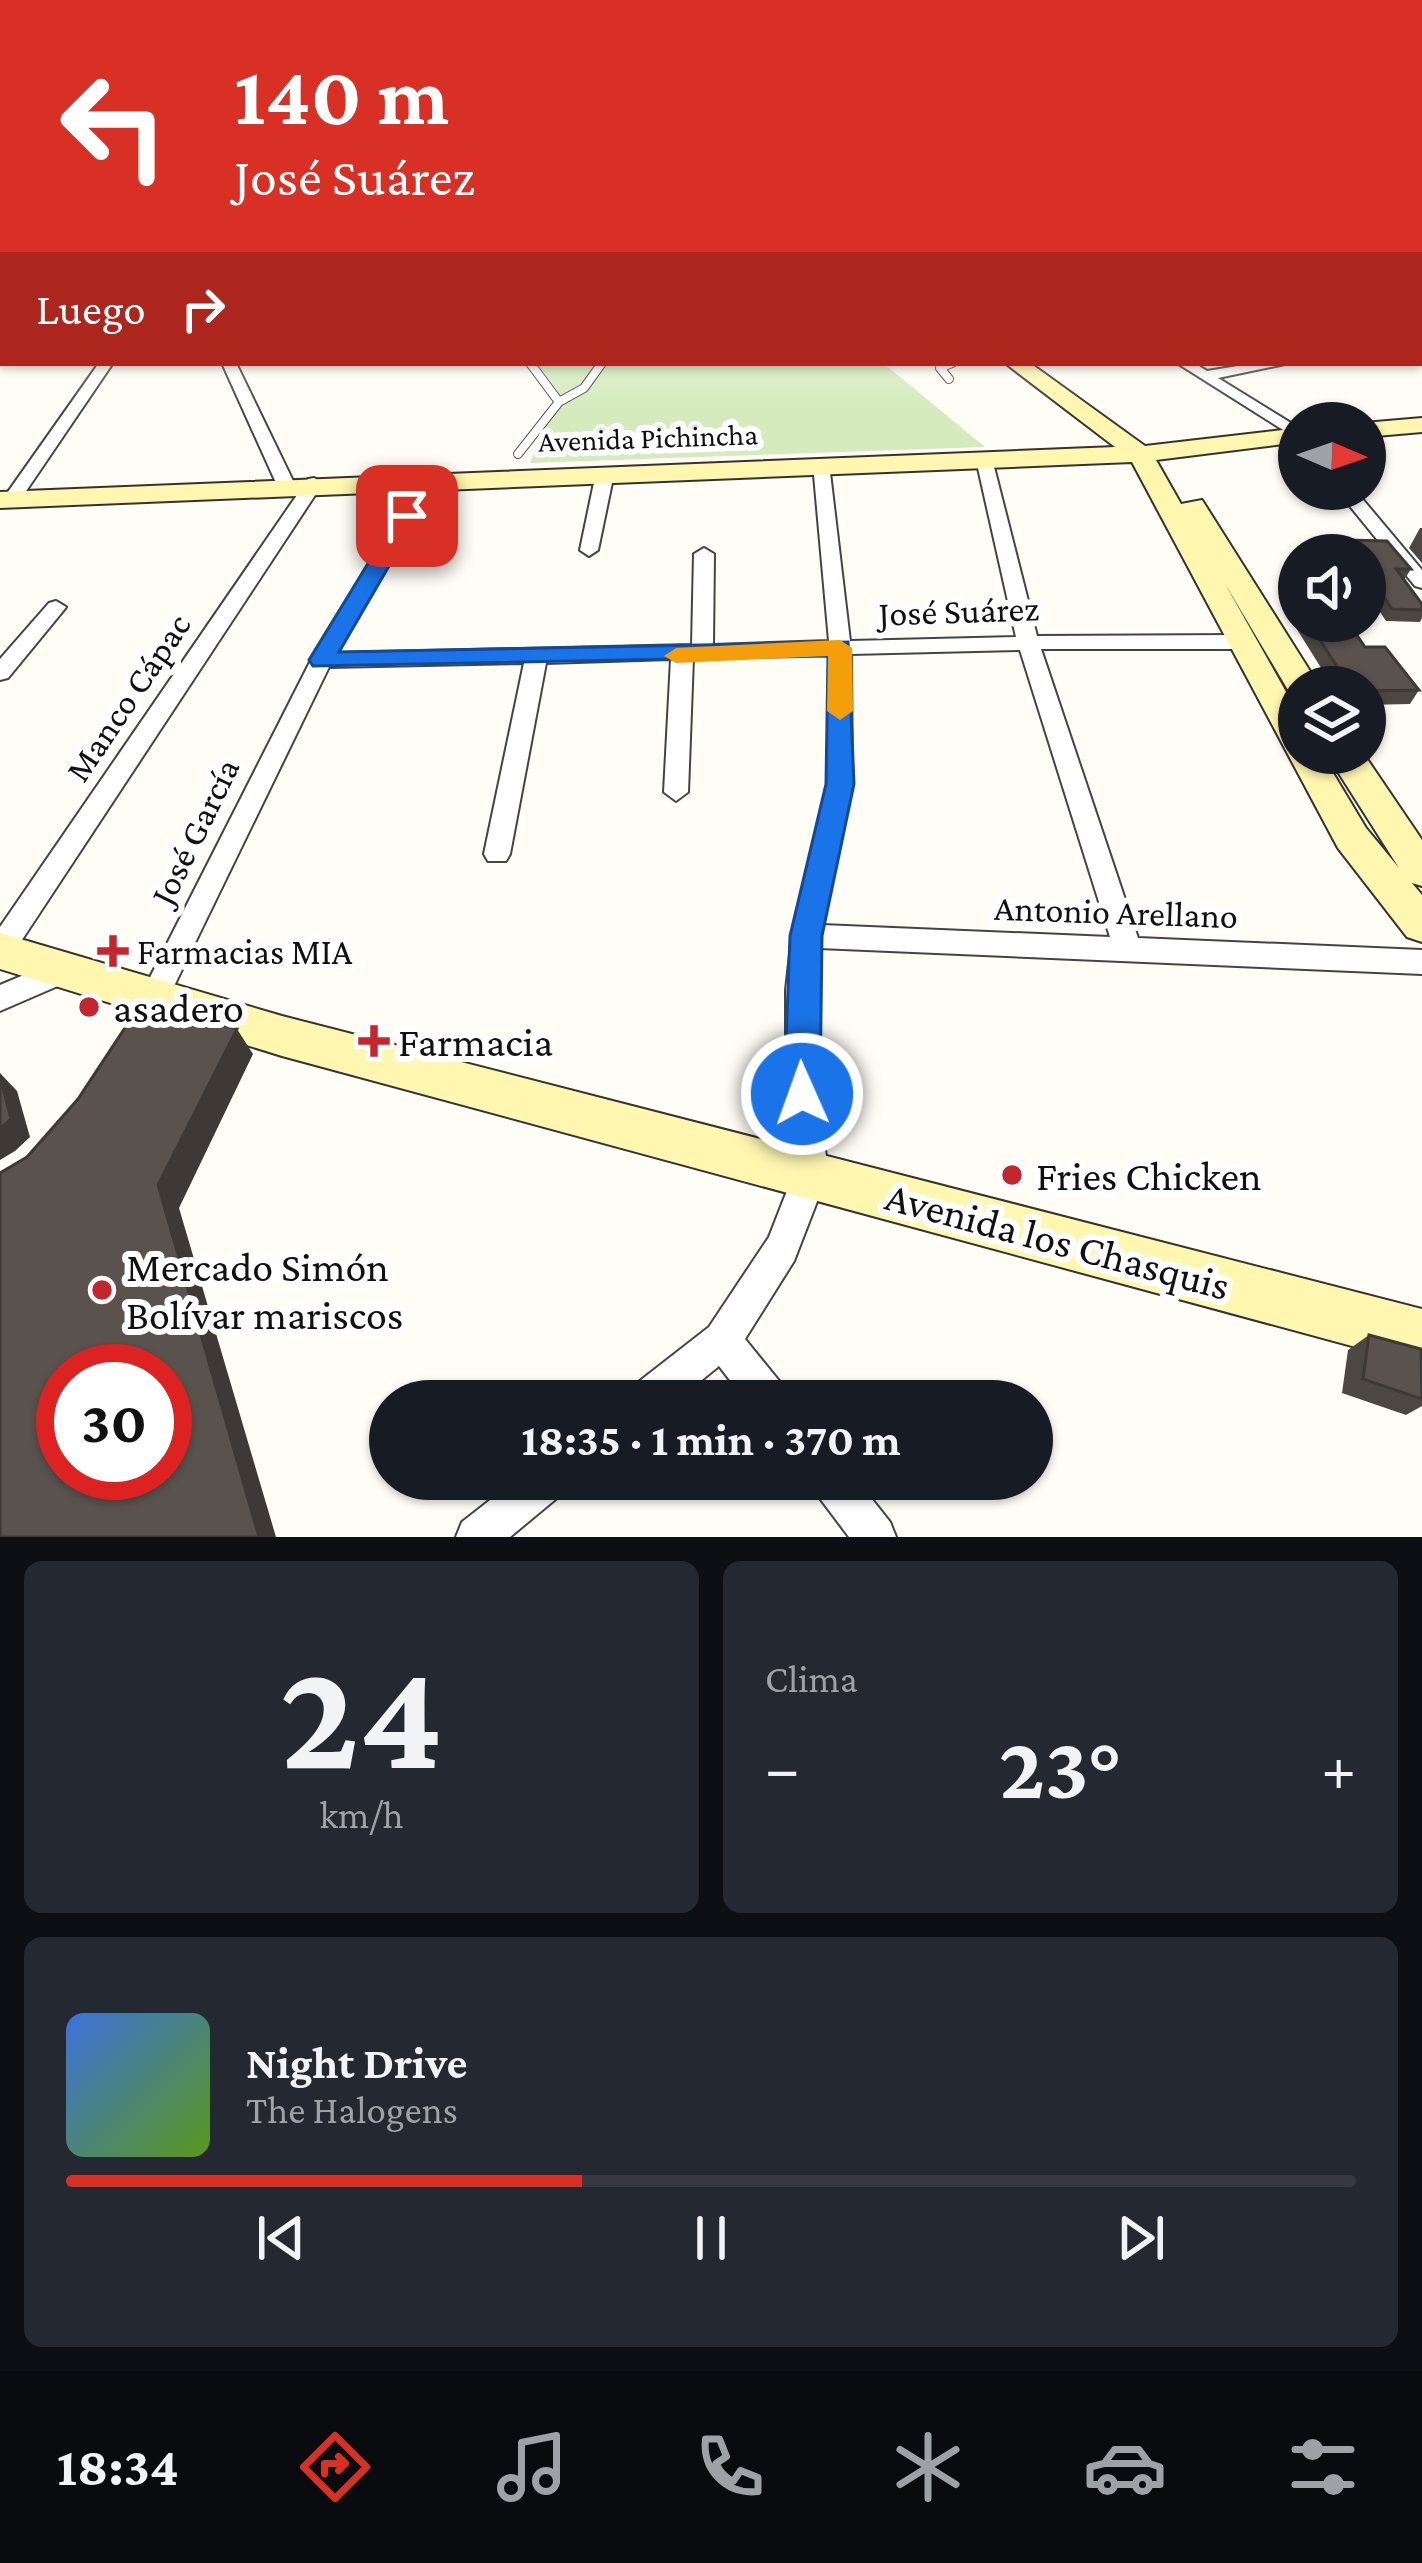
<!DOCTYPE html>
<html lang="es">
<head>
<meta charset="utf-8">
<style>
  :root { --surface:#171b24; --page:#242831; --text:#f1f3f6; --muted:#9ea1a6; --line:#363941; --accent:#d93025 }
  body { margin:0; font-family:"Crimson Pro",serif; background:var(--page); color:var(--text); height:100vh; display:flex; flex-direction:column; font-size:45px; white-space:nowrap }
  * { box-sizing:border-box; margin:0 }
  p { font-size:39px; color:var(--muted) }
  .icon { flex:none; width:66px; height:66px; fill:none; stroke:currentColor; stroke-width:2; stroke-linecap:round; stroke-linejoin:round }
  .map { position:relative; height:1537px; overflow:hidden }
  .side { display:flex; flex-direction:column; gap:24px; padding:24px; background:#0d0f14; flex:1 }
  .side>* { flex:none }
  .top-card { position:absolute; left:0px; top:0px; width:1422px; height:366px; box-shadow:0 3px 9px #0004; background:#d93025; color:#fff; overflow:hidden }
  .needle { width:78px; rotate:92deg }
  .buttons { position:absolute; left:1278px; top:402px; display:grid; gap:24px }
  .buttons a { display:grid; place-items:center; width:108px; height:108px; border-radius:50%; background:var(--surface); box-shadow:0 3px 9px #0004; font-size:60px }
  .speed { position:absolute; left:36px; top:1344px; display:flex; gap:24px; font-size:60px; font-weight:700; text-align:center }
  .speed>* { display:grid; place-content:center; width:156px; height:156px; border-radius:50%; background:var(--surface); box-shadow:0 3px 9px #0004; line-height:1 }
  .speed .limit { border:18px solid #d22; background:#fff; color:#111 }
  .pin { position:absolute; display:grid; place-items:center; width:102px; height:102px; color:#fff; margin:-51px; border-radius:24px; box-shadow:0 6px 18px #0006 }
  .me { position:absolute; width:132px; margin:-66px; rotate:358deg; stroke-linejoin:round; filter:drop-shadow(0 0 9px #0008) }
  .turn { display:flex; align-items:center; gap:42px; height:252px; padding:0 36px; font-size:54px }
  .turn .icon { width:156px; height:156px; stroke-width:2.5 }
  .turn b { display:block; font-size:84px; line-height:102px }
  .then { display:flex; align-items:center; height:114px; padding:0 36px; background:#0003; gap:24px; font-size:45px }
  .big { font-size:90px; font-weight:700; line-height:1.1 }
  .side .tile { flex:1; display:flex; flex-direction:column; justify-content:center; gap:18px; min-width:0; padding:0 42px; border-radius:18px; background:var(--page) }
  .side .dial { align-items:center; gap:0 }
  .dial b { font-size:156px; line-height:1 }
  .song { display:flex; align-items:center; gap:36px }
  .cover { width:144px; height:144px; border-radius:18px; background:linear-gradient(135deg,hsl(220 70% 55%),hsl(90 70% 35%)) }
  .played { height:12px; border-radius:6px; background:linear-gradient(90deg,var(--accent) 40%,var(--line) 40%) }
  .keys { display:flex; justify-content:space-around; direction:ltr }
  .heat { display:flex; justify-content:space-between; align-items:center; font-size:66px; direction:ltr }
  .side .tiles { flex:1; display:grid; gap:24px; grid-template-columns:1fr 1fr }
  .tile:last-child { grid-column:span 2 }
  .trip { position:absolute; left:369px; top:1380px; width:684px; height:120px; border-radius:60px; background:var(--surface); box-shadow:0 3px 9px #0004; font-weight:700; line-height:120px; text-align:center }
  .tab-bar { display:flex; height:192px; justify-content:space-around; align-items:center; background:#090b0e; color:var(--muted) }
  .tab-bar .icon { width:84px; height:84px }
  .tab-bar .active { color:var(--accent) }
  .tab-bar b { font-size:54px; color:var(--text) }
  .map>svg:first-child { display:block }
</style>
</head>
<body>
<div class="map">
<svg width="1422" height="1537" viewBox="0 0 1422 1537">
  <rect width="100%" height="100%" fill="#fffdf5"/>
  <path fill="#d5ebbd" d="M536 363H883L985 447 530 463 558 391Z"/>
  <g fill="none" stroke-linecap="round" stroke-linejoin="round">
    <defs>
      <path id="service" d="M530 363 559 402
        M949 379 940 368 952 363
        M518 454 559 402 584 388 602 363"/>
      <path id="minor" d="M0 200H3L0 208Z
        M1419 218H1422V224H1419Z
        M3 245V253L0 254V246Z
        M1422 258V266L1419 267V259Z
        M3 316V326L0 327V317Z
        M1419 346H1422V354H1419Z
        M99 363H113L18 503H6L3 499Z
        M222 363H236L295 485 292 489 277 485Z
        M1177 363H1194L1207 371 1256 363H1290L1218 378 1299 428V440Z
        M984 454 992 459 1037 636 1239 635 1250 642 1239 649H1041L1138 938 1422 950V974L819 948 816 990 818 1093 828 1173 794 1261 745 1339 784 1387 789 1401H746L719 1366 676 1401H627L632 1387 709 1327 769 1237 794 1173 786 1093V990L792 936 828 784 829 654 693 658 688 792 676 801 664 792 671 659 546 663 510 854 506 861H488L484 854 524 663 329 667 159 1017 149 1021 139 1017 134 1008 139 999 311 660 423 476 438 480 337 653 692 645 694 554 704 548 714 554 713 645 829 641 813 464 821 459 829 464 850 641 1016 637 976 459ZM1020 650 1110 937 822 925 852 784 851 654Z
        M605 468 614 473 598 550 589 556 580 550 596 473Z
        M314 478 323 483 10 958 0 962V927L308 479Z
        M1336 489H1354L1422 570V588L1415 586Z
        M56 601 66 607 63 611 8 678 0 680V659L49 603Z
        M64 958 74 961 78 970 74 979 0 1011V985Z
        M517 1479H569L563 1493 510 1537H456L462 1522Z
        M810 1479H856L890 1522 896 1537H849L816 1493Z"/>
      <path id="secondary" d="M1005 363H1030L1145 446 1299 428V442L1156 460 1181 504 1202 500 1320 687H1299V697L1291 695 1224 582 1299 715V753H1321L1366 828 1399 868 1326 753H1363L1422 840V886L1412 883 1422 895V942L1407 937 1338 848 1132 462 0 508V492L1115 447Z
        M1422 418V432L1365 437 1364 423Z
        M0 933 282 1016 1422 1309V1365L282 1056 0 969Z"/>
    </defs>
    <use href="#service" stroke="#444" stroke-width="10"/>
    <use href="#minor" stroke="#444" stroke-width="4"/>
    <use href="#secondary" stroke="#333" stroke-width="4"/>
    <use href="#service" stroke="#fff" stroke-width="8"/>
    <use href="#minor" fill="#fff" fill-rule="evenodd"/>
    <use href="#secondary" fill="#fff6b0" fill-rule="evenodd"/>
  </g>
  <path fill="#4d4742" d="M1420 528H1422V563L1409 548Z
    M1345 540 1411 569 1404 580 1422 604V618L1420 622 1386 621 1365 589V555H1342L1340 551Z
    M1299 611V621H1347L1365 647 1419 690 1410 704 1365 705V687H1333L1293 623Z
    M1369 1335 1422 1354V1406L1406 1415 1342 1393 1348 1350Z"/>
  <path fill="#3f3936" d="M237 1029 253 1054 179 1208 276 1537H259L158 1185Z
    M0 1073 17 1091 30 1137 15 1151 0 1160Z"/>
  <path fill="#5a524d" stroke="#3f3936" stroke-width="3" fill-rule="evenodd" d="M1419 285 1422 286V330L1419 331Z
    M1345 540 1387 541 1411 569H1396L1422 604V610L1392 609 1365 569V555H1356Z
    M1308 621H1347L1365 647H1385L1419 690 1365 691V687H1350Z
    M142 1002 237 1029 158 1185 259 1537H0V1173L27 1157 78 1099ZM63 1371H165V1473H63Z
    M0 1076 11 1119 0 1129Z
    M1369 1335 1421 1349 1422 1399 1363 1379Z"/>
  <linearGradient id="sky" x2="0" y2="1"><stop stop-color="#95c6ee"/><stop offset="0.48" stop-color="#fffefa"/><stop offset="1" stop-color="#fffefa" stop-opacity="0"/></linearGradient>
  <rect width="1422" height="412" fill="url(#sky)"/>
  <path fill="#1a73e8" stroke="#114b97" stroke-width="3" d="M407 510 418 516 339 652 848 642 854 784 822 936 820 1094 814 1105 802 1110 789 1105 784 1094 790 936 826 784 828 656 313 666 309 660 397 516Z"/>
  <path fill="#f59e0b" d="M840 640 852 648 853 711 840 720 827 711 828 656 676 663 664 656 676 648Z"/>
  <g fill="#c4262e" stroke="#fff" stroke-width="4.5">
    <path d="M107 933h12v12h12v12h-12v12h-12v-12h-12v-12h12z"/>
    <circle cx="89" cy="1007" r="12"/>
    <path d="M368 1023h12v12h12v12h-12v12h-12v-12h-12v-12h12z"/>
    <circle cx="1012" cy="1175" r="12"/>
    <circle cx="102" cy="1290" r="12"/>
  </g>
  <g text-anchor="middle" stroke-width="12" stroke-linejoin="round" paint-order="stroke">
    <g font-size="30" fill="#111" stroke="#fff">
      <text transform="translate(648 438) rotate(-2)" y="10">Avenida Pichincha</text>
    </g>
    <g font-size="36" fill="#111" stroke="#fff">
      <text transform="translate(959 610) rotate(-2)" y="13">José Suárez</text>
      <text transform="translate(127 697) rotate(-56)" y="13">Manco Cápac</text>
      <text transform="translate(194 831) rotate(-64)" y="13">José García</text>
      <text transform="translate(1116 911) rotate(2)" y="13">Antonio Arellano</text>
    </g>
    <g font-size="36" fill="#111" stroke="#fff" text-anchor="start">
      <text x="137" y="964">Farmacias MIA</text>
    </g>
    <g font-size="42" fill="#111" stroke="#fff" text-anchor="start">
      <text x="113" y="1022">asadero</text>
      <text x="398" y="1056">Farmacia</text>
      <text x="1036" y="1190">Fries Chicken</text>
      <text x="126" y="1281">Mercado Simón<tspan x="126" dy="48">Bolívar mariscos</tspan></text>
    </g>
    <g font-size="42" fill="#111" stroke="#fff">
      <text transform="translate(1058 1240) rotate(15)" y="15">Avenida los Chasquis</text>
    </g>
  </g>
</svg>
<div class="buttons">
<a><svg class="needle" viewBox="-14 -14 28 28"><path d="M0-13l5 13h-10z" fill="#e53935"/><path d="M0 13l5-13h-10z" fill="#9ea1a6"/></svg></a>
<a><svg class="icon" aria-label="sound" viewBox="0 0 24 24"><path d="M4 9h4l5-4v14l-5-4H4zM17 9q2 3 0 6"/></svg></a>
<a><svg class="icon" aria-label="layers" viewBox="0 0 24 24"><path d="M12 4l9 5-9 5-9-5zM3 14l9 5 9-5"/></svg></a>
</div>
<div class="speed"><div class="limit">30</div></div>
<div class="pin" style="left:407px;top:516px;background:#d93025"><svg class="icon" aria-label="arrive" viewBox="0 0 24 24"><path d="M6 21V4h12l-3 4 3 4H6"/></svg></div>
<svg class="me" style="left:802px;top:1094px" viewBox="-20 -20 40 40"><circle r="17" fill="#1a73e8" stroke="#fff" stroke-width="3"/><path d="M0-11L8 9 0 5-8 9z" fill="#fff"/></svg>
<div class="trip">18:35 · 1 min · 370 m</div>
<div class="top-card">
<div class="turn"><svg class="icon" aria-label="left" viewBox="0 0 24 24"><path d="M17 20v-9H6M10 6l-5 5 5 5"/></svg><div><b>140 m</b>José Suárez</div></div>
<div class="then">Luego<svg class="icon" aria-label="right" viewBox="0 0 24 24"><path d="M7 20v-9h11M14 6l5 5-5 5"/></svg></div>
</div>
</div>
<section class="side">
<div class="tiles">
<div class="tile dial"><b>24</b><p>km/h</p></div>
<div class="tile"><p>Clima</p>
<div class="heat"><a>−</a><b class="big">23°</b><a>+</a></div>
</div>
<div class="tile">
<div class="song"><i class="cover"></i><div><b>Night Drive</b><p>The Halogens</p></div></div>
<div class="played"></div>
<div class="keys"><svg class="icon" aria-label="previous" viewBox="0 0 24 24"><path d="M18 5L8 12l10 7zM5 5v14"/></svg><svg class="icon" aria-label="pause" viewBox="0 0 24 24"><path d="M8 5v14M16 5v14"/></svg><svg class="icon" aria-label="next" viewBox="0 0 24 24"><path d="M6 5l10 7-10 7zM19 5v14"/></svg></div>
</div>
</div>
</section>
<nav class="tab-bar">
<b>18:34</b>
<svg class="icon active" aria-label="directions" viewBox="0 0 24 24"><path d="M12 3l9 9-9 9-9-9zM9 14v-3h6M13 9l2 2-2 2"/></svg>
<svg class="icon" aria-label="music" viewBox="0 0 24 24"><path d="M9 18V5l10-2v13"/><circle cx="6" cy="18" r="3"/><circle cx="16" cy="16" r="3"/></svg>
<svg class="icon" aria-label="phone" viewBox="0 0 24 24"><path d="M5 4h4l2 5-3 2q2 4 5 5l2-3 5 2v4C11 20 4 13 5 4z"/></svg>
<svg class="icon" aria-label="climate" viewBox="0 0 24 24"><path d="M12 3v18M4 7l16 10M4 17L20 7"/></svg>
<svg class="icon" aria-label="car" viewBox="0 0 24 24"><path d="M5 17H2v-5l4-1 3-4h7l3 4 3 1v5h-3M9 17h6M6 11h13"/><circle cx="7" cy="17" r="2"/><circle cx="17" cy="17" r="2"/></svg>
<svg class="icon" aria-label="filters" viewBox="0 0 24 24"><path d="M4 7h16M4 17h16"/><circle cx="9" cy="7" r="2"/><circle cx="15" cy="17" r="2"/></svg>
</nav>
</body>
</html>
